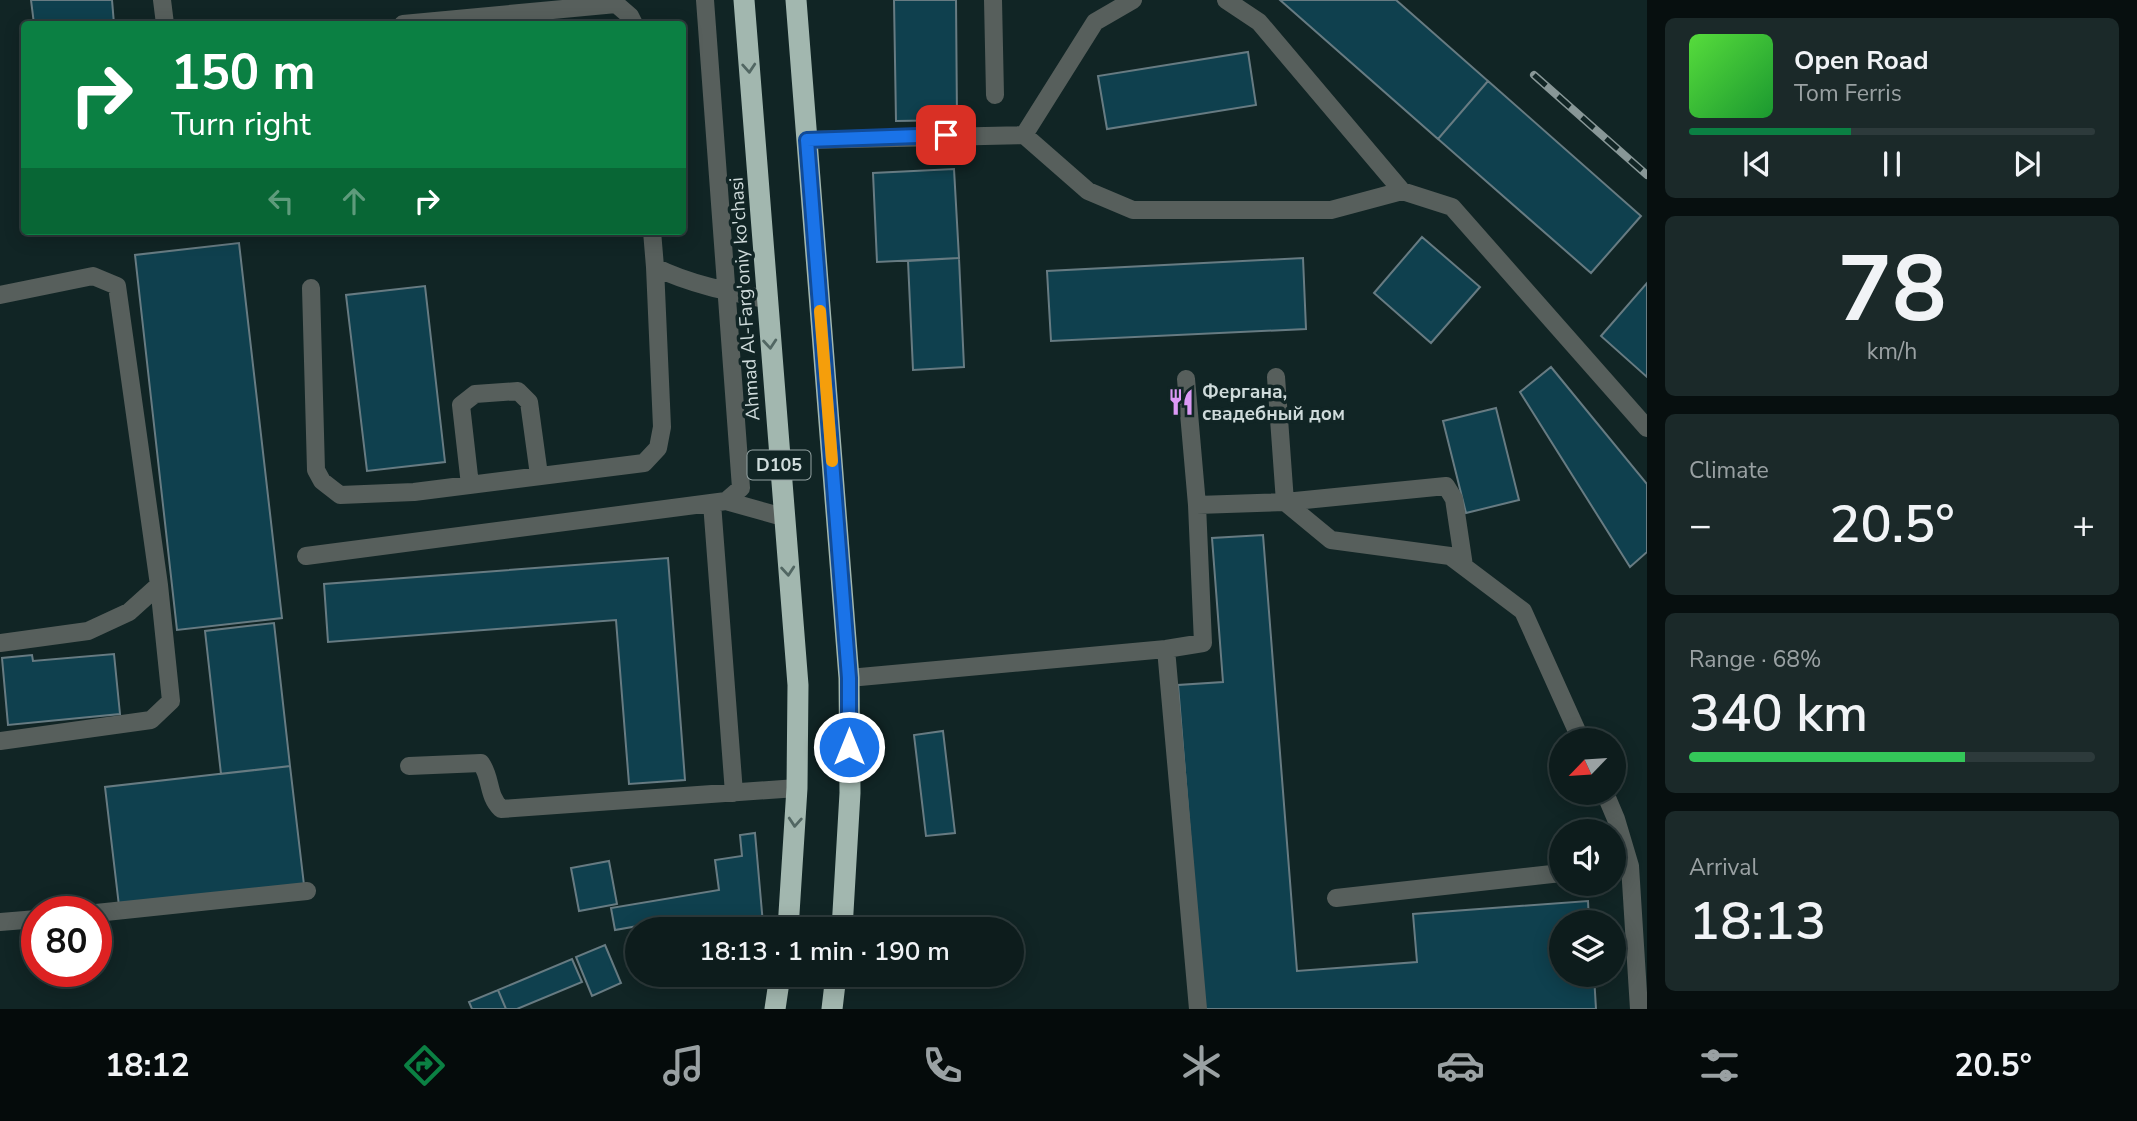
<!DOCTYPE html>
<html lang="en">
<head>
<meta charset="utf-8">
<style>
  :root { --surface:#0d1c1c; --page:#1b2929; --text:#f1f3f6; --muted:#9aa1a3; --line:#2d3a3b; --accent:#0b8043 }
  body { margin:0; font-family:"Nunito Sans",sans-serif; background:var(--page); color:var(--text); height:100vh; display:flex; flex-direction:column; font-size:26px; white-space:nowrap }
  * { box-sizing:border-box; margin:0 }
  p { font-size:23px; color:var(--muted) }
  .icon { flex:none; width:38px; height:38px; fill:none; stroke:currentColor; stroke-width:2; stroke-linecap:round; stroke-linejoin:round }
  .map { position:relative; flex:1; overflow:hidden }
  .details { display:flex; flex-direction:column; gap:18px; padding:18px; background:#070f0f; width:490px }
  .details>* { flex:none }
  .top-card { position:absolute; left:21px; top:21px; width:665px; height:214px; border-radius:7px; box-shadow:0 4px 18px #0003,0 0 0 2px var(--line); background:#0b8043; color:#fff; overflow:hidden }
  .needle { width:46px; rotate:245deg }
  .fabs { position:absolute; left:1549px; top:728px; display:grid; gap:14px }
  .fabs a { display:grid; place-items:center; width:77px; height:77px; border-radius:50%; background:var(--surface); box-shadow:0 4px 18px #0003,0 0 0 2px var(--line); font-size:35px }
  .speed { position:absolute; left:21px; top:896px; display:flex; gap:14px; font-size:35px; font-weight:700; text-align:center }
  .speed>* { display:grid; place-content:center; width:91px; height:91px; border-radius:50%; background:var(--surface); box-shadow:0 4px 18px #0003,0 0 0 2px var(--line); line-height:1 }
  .speed .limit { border:10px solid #d22; background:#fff; color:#111 }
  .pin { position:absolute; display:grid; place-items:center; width:60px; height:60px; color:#fff; margin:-30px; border-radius:14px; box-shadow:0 4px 10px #0006 }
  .me { position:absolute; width:77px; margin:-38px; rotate:0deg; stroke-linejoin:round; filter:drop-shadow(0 0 5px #0008) }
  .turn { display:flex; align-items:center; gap:24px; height:147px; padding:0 35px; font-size:32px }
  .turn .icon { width:91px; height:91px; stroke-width:2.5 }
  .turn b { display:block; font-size:49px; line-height:60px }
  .lanes { display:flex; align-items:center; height:66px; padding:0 35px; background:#0003; justify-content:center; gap:35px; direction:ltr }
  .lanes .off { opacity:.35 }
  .big { font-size:52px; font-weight:600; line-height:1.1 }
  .details .widget { flex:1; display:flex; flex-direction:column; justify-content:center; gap:10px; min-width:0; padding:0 24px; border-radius:10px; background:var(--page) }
  .details .dial { align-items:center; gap:0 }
  .dial b { font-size:91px; line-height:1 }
  .song { display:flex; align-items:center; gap:21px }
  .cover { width:84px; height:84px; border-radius:10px; background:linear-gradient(135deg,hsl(110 70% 55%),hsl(130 70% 35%)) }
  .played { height:7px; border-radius:4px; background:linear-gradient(90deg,var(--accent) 40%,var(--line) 40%) }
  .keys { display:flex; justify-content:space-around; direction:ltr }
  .heat { display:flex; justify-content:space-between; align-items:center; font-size:38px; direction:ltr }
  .charge { height:10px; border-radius:5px; background:linear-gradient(90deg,#34c759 68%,var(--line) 0) }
  .trip { position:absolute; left:625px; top:917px; width:399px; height:70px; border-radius:35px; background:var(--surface); box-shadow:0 4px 18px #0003,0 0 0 2px var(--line); font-weight:600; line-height:70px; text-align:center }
  .tabs { display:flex; height:112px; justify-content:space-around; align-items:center; background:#050b0b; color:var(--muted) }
  .tabs .icon { width:49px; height:49px }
  .tabs .on { color:var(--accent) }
  .tabs b { font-size:32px; color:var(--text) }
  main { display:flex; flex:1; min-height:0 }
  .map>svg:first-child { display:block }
</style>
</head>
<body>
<main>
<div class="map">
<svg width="1647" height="1009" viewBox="0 0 1647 1009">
  <rect width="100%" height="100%" fill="#112525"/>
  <path fill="#0f404e" stroke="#677b82" stroke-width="2" d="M31 0H112L114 24H34Z
    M894 0H956L957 120 896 121Z
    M1280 0H1396L1488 81 1438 139Z
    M1248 52 1256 105 1107 129 1098 76Z
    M1488 81 1641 216 1591 273 1438 139Z
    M954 169 959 258 877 262 873 173Z
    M1422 237 1480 287 1431 343 1374 293Z
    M239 243 282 618 177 630 135 255Z
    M959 258 964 367 913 370 908 261Z
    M1303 258 1306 329 1051 341 1047 271Z
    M1647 283V377L1601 336Z
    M425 286 445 462 367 471 346 295Z
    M1551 367 1647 484V552L1630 567 1520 392Z
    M1496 408 1519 500 1466 513 1443 421Z
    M1263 535 1297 971 1417 962 1413 914 1588 901 1589 922H1561V975H1594L1596 1009H1204L1178 685 1223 682 1212 538Z
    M668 558 685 780 629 784 616 620 328 642 324 584Z
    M274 623 290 766 221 774 205 631Z
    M114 654 120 714 8 725 2 658 32 655 33 661Z
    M943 731 955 833 926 836 914 735Z
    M290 766 304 885 119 906 105 787Z
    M755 833 763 924 730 929H691L689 917 615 930 611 908 719 890 715 860 742 856 740 835Z
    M609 861 617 904 579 911 571 868Z
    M605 945 621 983 592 996 576 957Z
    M572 959 582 982 517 1009H506L498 990Z
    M498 990 506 1009H472L469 1002Z"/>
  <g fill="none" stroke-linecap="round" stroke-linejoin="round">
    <path stroke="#575f5c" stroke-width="18" d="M162 0 165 24
      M993 0 995 95
      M1226 0 1259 22 1402 191
      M403 24 616 4 630 16 634 24
      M1024 135 1095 22 1133 0
      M807 140 1024 135 1088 191 1133 210H1331L1402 191 1452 207 1647 428
      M652 231 655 267C689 284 729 292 766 299
      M311 288 316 470 322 481 340 495 414 492 644 463 658 448 662 427 655 267
      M0 295 93 276 117 286 159 585 171 701 151 720 0 741
      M1276 377 1285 502 1446 486 1454 499 1464 566
      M1186 379 1197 505
      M470 485 461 405 475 394 518 391 529 402 539 475
      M726 501 783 517
      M712 503 734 793
      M306 556 726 501 741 488 705 0
      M0 643 88 631 129 612 159 585
      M1166 649 1198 1009
      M849 678 1166 649 1203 643 1197 505 1285 502 1331 540 1450 556 1523 611 1581 740
      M409 766 481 763C492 779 487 795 501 809L797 788
      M1605 793 1616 819 1630 866 1639 1009
      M1336 898 1561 873
      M96 913 307 891
      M0 922 37 919"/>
    <path stroke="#a2b7af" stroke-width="21" d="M744 0 798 685 797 788 788 929
      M796 0 849 678 850 793 842 929
      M775 1009 780 975
      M832 1009 836 975"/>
    <defs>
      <path id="rail" d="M1534 75 1647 175"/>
    </defs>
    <use href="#rail" stroke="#889797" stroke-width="8"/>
    <use href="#rail" stroke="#112525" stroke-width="5" stroke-dasharray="16" stroke-linecap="butt"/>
  </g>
  <defs><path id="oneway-chevron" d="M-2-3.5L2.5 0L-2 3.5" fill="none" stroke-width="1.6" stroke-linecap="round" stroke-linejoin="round" transform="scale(1.75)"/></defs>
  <g stroke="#526763">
    <use href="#oneway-chevron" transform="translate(749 68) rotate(86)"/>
    <use href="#oneway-chevron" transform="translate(770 344) rotate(85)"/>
    <use href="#oneway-chevron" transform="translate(788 571) rotate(85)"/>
    <use href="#oneway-chevron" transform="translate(795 822) rotate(94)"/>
  </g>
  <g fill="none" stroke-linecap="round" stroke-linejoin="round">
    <defs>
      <path id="route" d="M849 747V678L807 140 946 135"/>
    </defs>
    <use href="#route" stroke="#114b97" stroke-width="18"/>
    <use href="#route" stroke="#1a73e8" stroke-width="12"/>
    <path stroke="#f59e0b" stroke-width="12" d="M820 311 832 461"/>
  </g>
  <defs>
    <symbol id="restaurant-bare" viewBox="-9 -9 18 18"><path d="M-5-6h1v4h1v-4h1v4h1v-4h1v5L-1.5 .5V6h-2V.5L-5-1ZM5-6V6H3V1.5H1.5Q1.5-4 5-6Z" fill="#dc99f5" stroke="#112525" stroke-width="2.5" paint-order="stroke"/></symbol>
  </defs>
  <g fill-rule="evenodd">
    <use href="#restaurant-bare" x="1162" y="383" width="38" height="38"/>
  </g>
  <g text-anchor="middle" stroke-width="7" stroke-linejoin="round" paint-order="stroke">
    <rect fill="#112525" stroke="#96a4a4" stroke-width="2" x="747.5" y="450.5" width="63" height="29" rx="5"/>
    <g font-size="18" font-weight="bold" fill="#cfdbdb">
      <text x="779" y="471">D105</text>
    </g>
    <g font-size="19" fill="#cfdbdb" stroke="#112525">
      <text transform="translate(744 299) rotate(-94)" y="7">Ahmad Al-Farg'oniy ko'chasi</text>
    </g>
    <g font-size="19" font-weight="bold" fill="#cfdbdb" stroke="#112525" text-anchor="start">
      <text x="1202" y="398">Фергана,<tspan x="1202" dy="22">свадебный дом</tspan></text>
    </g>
  </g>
</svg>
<div class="fabs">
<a><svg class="needle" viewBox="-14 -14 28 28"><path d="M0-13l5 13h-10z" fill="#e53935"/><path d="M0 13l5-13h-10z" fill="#9aa1a3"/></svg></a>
<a><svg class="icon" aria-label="sound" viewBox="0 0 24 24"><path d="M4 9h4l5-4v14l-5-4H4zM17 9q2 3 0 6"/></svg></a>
<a><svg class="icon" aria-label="layers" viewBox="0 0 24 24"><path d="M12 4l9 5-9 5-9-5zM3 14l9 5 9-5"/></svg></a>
</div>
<div class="speed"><div class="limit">80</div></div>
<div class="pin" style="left:946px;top:135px;background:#d93025"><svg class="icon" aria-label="arrive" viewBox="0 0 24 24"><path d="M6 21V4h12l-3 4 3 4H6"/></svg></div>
<svg class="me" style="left:849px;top:747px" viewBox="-20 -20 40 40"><circle r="17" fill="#1a73e8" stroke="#fff" stroke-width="3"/><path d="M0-11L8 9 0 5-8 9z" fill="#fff"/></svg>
<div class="trip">18:13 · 1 min · 190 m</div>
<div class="top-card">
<div class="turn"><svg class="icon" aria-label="right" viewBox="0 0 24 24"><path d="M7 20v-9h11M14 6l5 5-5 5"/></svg><div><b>150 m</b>Turn right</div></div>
<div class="lanes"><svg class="icon off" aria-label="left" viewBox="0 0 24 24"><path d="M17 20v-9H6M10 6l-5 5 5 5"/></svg><svg class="icon off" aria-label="ahead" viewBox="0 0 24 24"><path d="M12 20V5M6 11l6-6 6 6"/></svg><svg class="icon" aria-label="right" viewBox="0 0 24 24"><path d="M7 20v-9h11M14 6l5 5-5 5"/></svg></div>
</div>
</div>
<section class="details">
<div class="widget">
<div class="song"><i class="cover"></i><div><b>Open Road</b><p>Tom Ferris</p></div></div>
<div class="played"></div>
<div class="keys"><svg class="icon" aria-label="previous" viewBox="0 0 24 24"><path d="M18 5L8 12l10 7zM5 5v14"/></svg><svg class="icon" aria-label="pause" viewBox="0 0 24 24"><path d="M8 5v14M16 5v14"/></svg><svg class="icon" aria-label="next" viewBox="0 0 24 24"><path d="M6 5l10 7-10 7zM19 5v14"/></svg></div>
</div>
<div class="widget dial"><b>78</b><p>km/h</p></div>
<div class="widget"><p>Climate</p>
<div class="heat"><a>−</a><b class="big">20.5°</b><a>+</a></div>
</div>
<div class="widget"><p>Range · 68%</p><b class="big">340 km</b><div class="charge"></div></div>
<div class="widget"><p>Arrival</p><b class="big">18:13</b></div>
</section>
</main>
<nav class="tabs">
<b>18:12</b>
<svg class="icon on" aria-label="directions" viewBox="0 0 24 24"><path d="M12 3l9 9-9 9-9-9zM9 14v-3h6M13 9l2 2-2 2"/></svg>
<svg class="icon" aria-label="music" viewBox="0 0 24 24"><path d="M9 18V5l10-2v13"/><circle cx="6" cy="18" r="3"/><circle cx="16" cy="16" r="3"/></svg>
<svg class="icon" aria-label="phone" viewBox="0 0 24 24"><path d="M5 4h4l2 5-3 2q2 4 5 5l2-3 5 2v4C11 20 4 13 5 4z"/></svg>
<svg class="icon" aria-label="climate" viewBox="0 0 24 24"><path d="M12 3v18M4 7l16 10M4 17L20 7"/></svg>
<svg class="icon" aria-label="car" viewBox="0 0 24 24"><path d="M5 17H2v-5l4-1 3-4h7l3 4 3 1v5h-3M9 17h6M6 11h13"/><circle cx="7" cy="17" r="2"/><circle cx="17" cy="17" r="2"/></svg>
<svg class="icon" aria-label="filters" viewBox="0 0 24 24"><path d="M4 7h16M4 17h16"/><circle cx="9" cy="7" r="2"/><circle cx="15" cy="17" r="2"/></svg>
<b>20.5°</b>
</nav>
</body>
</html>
